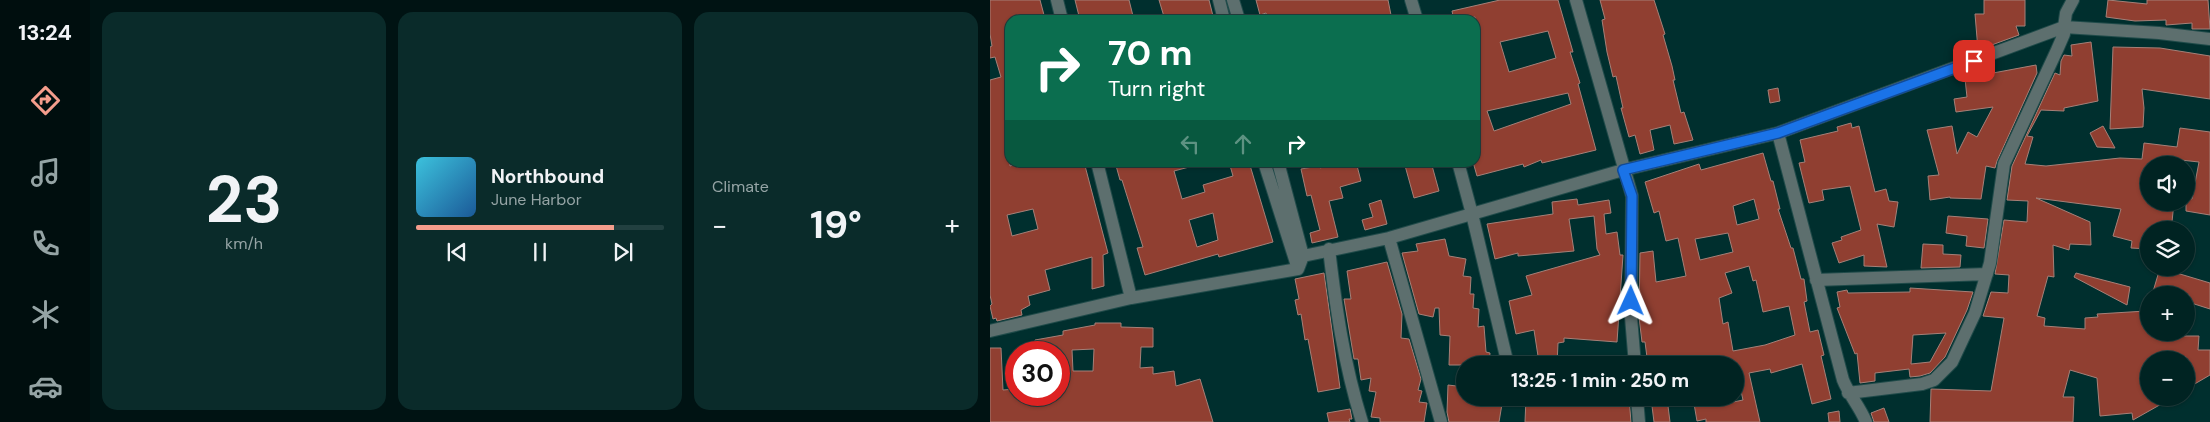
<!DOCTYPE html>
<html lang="en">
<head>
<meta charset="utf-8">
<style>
  :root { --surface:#002322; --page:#0a2b2a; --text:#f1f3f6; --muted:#95a4a5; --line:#224040; --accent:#f49d8c }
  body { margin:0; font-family:"DM Sans",sans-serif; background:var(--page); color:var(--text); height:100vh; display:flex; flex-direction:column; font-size:19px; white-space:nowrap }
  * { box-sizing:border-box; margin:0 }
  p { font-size:16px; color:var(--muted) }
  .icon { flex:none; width:28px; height:28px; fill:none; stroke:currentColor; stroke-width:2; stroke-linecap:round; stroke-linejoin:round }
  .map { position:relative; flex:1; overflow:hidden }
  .drawer { display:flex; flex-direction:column; gap:12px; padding:12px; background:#001313; width:900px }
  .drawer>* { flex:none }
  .hud { position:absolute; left:15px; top:15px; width:475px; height:152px; border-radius:15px; box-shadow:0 1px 4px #0004,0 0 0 1px var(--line); background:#0b6e4f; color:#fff; overflow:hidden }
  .tools { position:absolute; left:1150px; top:156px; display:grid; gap:10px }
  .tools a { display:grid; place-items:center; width:55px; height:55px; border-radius:50%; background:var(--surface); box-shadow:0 1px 4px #0004,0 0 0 1px var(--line); font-size:25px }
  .speed { position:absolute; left:15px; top:341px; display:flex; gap:10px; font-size:25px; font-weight:700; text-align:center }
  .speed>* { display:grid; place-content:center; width:65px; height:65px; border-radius:50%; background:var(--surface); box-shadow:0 1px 4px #0004,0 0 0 1px var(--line); line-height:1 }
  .speed .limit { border:8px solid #d22; background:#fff; color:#111 }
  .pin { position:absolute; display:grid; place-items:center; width:42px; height:42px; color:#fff; margin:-21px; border-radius:10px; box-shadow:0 2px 8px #0006 }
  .me { position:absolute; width:55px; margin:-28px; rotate:1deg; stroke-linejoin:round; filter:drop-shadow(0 0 4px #0008) }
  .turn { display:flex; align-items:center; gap:18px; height:105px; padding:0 20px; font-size:22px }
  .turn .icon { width:65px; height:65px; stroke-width:2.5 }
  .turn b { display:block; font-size:35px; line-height:42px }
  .lanes { display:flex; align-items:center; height:48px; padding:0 20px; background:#0003; justify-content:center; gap:25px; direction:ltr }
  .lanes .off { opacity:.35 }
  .big { font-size:38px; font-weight:700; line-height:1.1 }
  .drawer .tile { flex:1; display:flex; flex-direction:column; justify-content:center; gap:8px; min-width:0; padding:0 18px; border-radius:15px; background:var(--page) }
  .drawer .dial { align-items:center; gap:0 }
  .dial b { font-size:65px; line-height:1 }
  .song { display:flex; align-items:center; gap:15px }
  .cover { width:60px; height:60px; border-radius:8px; background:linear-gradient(135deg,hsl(190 70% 55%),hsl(210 70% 35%)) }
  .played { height:5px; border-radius:2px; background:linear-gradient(90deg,var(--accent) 80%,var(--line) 80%) }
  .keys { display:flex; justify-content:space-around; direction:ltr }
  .heat { display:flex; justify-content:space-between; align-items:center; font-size:28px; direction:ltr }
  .drawer .tiles { flex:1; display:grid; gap:12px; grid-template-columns:repeat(3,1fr) }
  .trip { position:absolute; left:466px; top:356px; width:288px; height:50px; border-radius:25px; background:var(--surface); box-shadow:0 1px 4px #0004,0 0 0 1px var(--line); font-weight:700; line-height:50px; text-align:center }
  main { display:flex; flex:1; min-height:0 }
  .menu { display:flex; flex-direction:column; width:90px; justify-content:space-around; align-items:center; background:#000e0e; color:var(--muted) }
  .menu .icon { width:35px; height:35px }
  .menu .current { color:var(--accent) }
  .menu b { font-size:22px; color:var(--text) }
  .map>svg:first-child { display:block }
</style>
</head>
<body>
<main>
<nav class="menu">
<b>13:24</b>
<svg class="icon current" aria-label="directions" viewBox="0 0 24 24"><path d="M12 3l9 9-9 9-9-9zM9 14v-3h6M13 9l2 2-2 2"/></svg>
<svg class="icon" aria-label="music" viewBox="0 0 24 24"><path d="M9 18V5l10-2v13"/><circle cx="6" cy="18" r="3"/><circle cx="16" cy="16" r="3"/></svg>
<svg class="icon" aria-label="phone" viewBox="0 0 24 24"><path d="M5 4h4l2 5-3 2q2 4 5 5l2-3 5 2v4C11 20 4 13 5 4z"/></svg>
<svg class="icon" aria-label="climate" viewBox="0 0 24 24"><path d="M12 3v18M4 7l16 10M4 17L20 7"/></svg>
<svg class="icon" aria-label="car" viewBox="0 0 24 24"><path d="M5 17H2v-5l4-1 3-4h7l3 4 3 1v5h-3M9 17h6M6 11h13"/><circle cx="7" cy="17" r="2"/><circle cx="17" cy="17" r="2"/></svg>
</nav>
<section class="drawer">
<div class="tiles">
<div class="tile dial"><b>23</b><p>km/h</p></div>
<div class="tile">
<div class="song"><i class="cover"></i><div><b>Northbound</b><p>June Harbor</p></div></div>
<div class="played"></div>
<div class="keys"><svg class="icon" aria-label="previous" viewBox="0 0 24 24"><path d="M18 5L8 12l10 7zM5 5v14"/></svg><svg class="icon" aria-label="pause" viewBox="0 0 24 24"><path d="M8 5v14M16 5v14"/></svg><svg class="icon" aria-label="next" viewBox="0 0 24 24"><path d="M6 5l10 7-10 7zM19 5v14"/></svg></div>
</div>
<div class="tile"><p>Climate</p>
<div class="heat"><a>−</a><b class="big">19°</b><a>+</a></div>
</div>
</div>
</section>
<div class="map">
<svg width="1220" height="422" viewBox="0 0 1220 422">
  <rect width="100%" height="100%" fill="#002f2e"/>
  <path fill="#903f31" stroke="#a58078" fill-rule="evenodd" d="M0 0H50L54 15 52 16 53 20H20V166L26 164 27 167 36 164 37 167 54 162H94L118 253 113 255 114 286 102 289V257L55 270 60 290 38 296 40 305 31 310 32 315 7 321 6 318 3 319 0 306 2 304 0 295V80L11 77 5 57 0 58V47L2 46 0 34ZM43 209 48 229 22 236 17 215Z
    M85 0H139L144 20H90Z
    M169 0H219L224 20H175Z
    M266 0H398L402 20H279L276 13 270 15Z
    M510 0H568L583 52H580L590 83 588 84 606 150 552 163 551 160 534 167 533 164 487 176 483 162H485V17L464 20 462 11ZM558 31 566 58 519 72 510 42ZM578 93 581 104 504 131 497 111Z
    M610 0H664L675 34 673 35 682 66 685 80H683L691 113 694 112 703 140 684 144 680 125 660 130 664 150 650 154 645 135 639 137 631 108H633L626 76 623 77 617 52 612 20 615 19Z
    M994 0H1035V26H1026L1029 35 988 50 985 14H994Z
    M1118 0 1157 4V0H1218L1220 29H1202V23L1176 25V20L1145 21 1116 17Z
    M1101 42 1108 101 1074 108V111L1051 110 1037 136 1043 137 1035 164 1056 166 1130 158 1152 159 1154 143 1187 147 1190 128 1220 132V215L1196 211V198L1202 199 1209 162 1172 158 1171 165H1159V202H1184L1182 222 1181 230H1159V249L1141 248 1142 241 1123 236 1131 209 1046 198 1100 222 1101 245 1080 244 1079 250 1063 245 1064 277 1058 276 1047 316 1055 318 1054 326 1095 329V318L1108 317 1107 314 1156 311 1160 335 1168 332H1193V336H1209L1208 350H1220V375L1196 389V357L1159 359V398H1182L1143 420 1142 413 1110 416 1107 378 1080 370 1073 397H1084L1083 422H940L941 389 1001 391 1014 318 993 316 1001 292 1018 293 1019 275 1005 274 1014 220 1037 222 1038 201 1017 200 1022 166 1065 73 1070 75 1071 61 1074 55 1082 56 1081 45Z
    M1123 47 1170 48 1220 56V99L1152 89 1154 108 1153 127 1120 129Z
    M1046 65 1047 73 1007 161 1005 168 996 166 991 199 960 198V197L940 200 938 176 949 175 937 130 962 126 967 154 978 132 987 137 1003 107 966 112 964 99 977 97 975 79 1003 75V73Z
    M788 88 790 101 780 103 778 90Z
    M861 123 862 128 869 126 885 192 896 189 899 201 908 202 904 227 887 224 897 267 874 266V255L849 263 842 243 852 240 851 237 871 230 860 186 832 190 834 200 819 203 809 163 815 162 810 140 848 131 847 127Z
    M1113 126 1125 148 1107 147 1100 133Z
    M773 153 781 181H783L790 209H788L801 248H803L811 279H814L817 301 814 302 820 332 828 330 834 355 831 356 841 399 822 404 812 364 781 373 780 369 759 373 770 422H716V419L707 421 703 398H723L724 406 753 400 747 373 745 374V365H658L655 342H652L649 317 650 253 663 251 666 282 696 276 688 238 676 241 669 211 664 213 655 182 709 164 711 170ZM764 199 769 219 747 225 743 206ZM738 233 743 252 710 260 705 239ZM759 266 763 281 766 280 773 312 799 306 805 335 775 345 743 351 738 322 733 324 729 298 742 293 735 273Z
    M125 162H203V166L184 171 192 199 215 192 213 185 243 176 239 162H259L283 242 229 257 228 254 155 275 147 248 153 247 132 180H130ZM223 213 228 240 207 247 199 220Z
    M351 162H366L371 181 350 187 353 198 339 201 348 237 322 243 320 233 330 230 321 195 317 196 311 169 329 166 330 168Z
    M414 162H441L449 191 424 198Z
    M587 199 588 205 619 200 621 213 614 214 616 234 627 232 630 255H633L627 342 574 338V342L568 343 567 365H550L552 356H548L544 330 526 334 519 301 542 295 536 276 610 255 607 249 604 216 579 219 584 251 528 256V253L505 259 497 224 563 214 562 202Z
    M391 200 397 224 375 230 372 220 383 217 379 204Z
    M958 216 998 219 994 248 976 246 977 236 956 233Z
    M455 239 459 256 476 259 473 276 481 277 480 294H484L483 308 489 309 488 327 494 326 496 352 500 353 499 365H459L460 336 450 335 449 308H445L443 317 429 314 412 253 428 251 426 244Z
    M933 244 953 245V254L971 255 970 267 931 268Z
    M397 262 412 314 411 338 419 339 431 379 428 390 432 391 429 402 437 403 434 422H390V418L381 417 386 392 379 391 381 378 371 380 368 359H364L354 299H361L357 271Z
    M1170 268 1220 283V309L1198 302 1199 295H1162Z
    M334 273 350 388 328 392 318 339 315 340 311 314 308 315 305 300 309 299 305 279Z
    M1086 273 1140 287 1137 305 1084 277Z
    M920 288 983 292 977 310 955 357 940 373 930 376 920 377 919 369 885 373V381L870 383 867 353 865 354 847 308 850 307 847 292 857 290 858 293 920 292ZM956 333 940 362 921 364 923 335Z
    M105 323H131V327L163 328V347H151L150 368 163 367V374L184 371 186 386 210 379 223 422H0V348H11L13 390 26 389V395H69V352H45V340L73 335V331L105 325ZM104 349 103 371H83L82 350Z
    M458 385 475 387V398H513L509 422H459L457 412Z
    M536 398H639L641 422H535Z
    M661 398H677L680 422H664Z
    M894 408 899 422H884L881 413Z
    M360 409 362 419H359L360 422H339L337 413Z
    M849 411 850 422H839L838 413Z"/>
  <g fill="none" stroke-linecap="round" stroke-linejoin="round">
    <defs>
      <path id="minor" d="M67 0 72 20
        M229 0 234 20
        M243 0 249 20
        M421 0 427 20
        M586 0 642 196 641 317 645 365
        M788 133 853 380C859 395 870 407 876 422
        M107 162 141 298
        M274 162 308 269
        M288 162 313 256
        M468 162 482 214 518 365
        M399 238 451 422
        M339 249C346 309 354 364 372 422
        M308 269 313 256 399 238 633 170 788 133 1074 27 1076 13 1083 0
        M826 280 997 274
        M0 331 141 298 308 269
        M858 393 932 384 944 380 962 362 985 313 1000 263 1014 164 1067 50 1074 34V27L1169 33 1220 39
        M647 398 649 422"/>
    </defs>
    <use href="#minor" stroke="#204b4a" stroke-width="14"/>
    <use href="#minor" stroke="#5d6f6e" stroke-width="12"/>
  </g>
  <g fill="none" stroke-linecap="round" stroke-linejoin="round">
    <defs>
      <path id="route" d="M641 301 642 196 633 170 788 133 984 61"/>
    </defs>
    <use href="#route" stroke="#114b97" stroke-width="12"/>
    <use href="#route" stroke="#1a73e8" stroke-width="9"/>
  </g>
</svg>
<div class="tools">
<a><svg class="icon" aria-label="sound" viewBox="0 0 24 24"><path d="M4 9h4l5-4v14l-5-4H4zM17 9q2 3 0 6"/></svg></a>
<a><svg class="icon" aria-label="layers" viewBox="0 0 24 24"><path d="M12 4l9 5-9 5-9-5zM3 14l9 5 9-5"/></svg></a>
<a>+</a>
<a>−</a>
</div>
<div class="speed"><div class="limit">30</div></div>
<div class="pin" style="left:984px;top:61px;background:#d93025"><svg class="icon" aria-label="arrive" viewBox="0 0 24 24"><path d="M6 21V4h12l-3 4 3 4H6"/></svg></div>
<svg class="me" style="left:641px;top:301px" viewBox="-20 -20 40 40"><path d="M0-17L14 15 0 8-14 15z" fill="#1a73e8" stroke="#fff" stroke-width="4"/></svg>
<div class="trip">13:25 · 1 min · 250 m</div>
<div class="hud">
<div class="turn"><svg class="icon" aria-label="right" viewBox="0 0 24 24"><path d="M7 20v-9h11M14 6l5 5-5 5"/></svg><div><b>70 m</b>Turn right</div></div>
<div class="lanes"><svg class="icon off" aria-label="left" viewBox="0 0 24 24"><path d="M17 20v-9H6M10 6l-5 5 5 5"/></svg><svg class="icon off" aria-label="ahead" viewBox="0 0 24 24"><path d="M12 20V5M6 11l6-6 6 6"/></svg><svg class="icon" aria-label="right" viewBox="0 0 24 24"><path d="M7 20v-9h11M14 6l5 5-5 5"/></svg></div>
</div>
</div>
</main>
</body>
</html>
